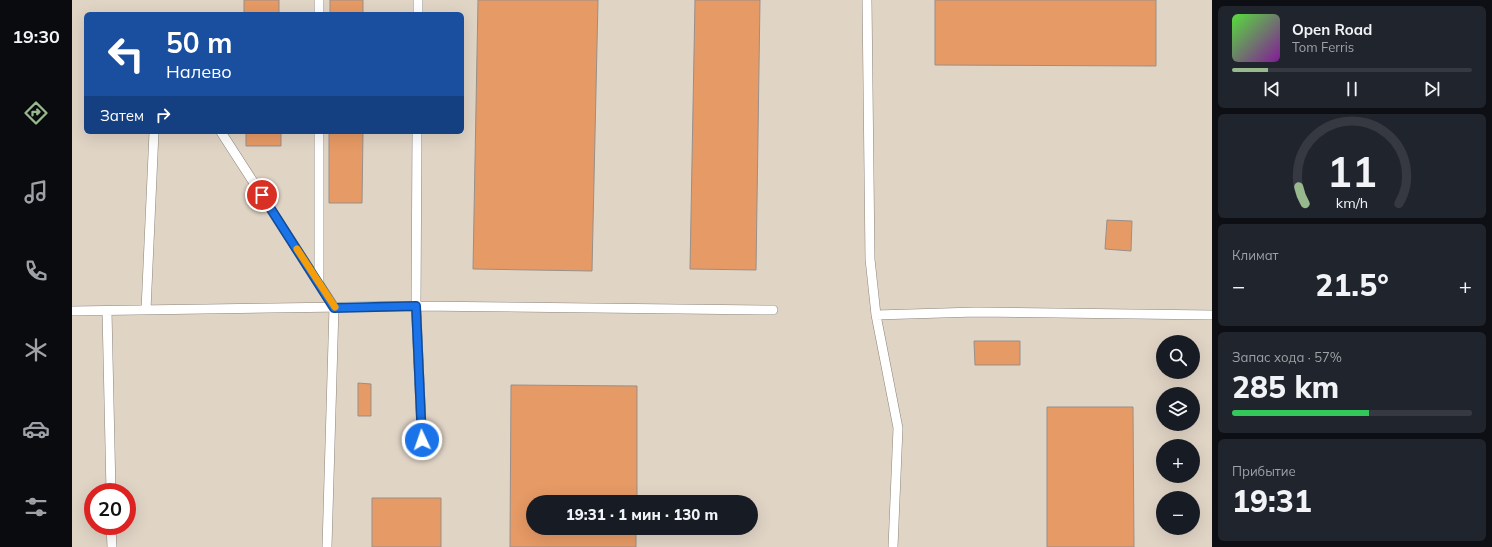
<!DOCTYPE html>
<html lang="ru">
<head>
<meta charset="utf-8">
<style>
  :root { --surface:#171b24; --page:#20242c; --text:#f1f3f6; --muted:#9ea1a6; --line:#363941; --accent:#98b88e }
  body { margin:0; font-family:Mulish,sans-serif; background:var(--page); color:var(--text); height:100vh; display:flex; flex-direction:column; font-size:15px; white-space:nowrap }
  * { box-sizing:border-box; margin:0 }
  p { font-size:13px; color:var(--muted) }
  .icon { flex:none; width:22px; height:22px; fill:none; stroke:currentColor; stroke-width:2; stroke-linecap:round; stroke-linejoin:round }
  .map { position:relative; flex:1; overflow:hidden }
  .sheet { display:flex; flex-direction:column; gap:6px; padding:6px; background:#0d0f14; width:280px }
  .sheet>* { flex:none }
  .banner { position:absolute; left:12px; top:12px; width:380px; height:122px; border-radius:6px; box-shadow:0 4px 16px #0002; background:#1a4fa0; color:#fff; overflow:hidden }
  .tools { position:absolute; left:1084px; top:335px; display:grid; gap:8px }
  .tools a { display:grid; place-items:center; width:44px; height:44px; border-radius:50%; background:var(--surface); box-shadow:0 4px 16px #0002; font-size:20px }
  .speed { position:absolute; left:12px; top:483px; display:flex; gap:8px; font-size:20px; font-weight:700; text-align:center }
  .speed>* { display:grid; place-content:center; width:52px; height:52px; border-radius:50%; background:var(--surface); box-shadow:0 4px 16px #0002; line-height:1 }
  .speed .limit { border:6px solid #d22; background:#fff; color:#111 }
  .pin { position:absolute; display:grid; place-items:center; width:34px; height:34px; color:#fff; margin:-17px; border:2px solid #fff; border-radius:50%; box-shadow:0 1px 4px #0007 }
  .me { position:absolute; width:44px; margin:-22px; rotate:357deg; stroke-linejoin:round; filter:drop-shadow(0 0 3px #0008) }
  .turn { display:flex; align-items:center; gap:14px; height:84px; padding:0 16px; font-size:18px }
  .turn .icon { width:52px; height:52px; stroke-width:2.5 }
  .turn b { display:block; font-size:28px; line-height:34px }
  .then { display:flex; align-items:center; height:38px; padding:0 16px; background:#0003; gap:8px; font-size:15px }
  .big { font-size:30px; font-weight:800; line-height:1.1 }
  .sheet .card { flex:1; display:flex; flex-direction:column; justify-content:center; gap:6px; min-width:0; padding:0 14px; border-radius:6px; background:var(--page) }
  .sheet .dial { align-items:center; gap:0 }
  .dial svg { height:104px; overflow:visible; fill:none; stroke:var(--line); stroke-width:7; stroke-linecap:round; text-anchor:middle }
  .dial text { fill:var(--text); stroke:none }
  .song { display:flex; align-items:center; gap:12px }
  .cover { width:48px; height:48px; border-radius:6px; background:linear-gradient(135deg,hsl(110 70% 55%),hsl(290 70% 35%)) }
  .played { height:4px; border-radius:2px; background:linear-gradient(90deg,var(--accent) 15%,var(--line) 15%) }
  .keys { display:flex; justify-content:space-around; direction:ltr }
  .heat { display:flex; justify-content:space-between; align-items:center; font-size:22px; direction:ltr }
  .charge { height:6px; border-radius:3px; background:linear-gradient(90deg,#34c759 57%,var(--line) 0) }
  .trip { position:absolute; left:454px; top:495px; width:232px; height:40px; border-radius:20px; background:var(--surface); box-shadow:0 4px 16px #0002; font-weight:800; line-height:40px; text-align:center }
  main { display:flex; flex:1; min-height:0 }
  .menu { display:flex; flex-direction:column; width:72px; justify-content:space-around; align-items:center; background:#090b0e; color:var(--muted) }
  .menu .icon { width:28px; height:28px }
  .menu .active { color:var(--accent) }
  .menu b { font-size:18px; color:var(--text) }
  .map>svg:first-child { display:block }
</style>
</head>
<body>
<main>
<nav class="menu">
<b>19:30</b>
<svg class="icon active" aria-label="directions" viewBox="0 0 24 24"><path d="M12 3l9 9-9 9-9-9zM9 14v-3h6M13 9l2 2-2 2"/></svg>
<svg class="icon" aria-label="music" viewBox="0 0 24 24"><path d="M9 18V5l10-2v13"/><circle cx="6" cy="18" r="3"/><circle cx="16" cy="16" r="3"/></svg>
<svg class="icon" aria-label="phone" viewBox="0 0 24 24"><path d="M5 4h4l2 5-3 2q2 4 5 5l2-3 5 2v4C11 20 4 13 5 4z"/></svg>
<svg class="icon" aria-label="climate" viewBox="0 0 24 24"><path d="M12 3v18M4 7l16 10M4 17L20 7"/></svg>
<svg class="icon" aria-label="car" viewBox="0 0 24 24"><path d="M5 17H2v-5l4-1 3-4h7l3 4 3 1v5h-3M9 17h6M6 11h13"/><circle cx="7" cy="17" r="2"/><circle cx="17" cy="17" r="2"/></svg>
<svg class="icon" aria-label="filters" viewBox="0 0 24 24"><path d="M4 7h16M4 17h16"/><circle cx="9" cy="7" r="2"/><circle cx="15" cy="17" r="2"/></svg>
</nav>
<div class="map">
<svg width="1140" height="547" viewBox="0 0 1140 547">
  <rect width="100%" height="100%" fill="#e9e2d9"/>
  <path fill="#e0d4c5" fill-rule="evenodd" d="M0 0H1140V547H0ZM14 14H390V132H14ZM1091 342H1121V372H1091ZM1091 394H1121V424H1091ZM1091 446H1121V476H1091ZM21 492H55V526H21ZM1091 498H1121V528H1091ZM461 502H679V528H461Z"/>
  <path fill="#e69a65" stroke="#998f89" d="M172 0H207V14H172Z
    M258 0H291V14H258Z
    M406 0H526L520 271 401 269Z
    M623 0H688L684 270 618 269Z
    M863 0H1084V66L863 65Z
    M174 132H209V146H174Z
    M257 132H291L290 203H257Z
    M1035 220 1060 221 1059 251 1033 249Z
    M902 341H948V365H903Z
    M286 383 299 384V416H286Z
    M439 385 565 386V502H461V528H564V547H438Z
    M975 407H1061L1062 547H975Z
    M300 498H369V547H300Z"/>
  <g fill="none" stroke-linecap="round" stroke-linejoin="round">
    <defs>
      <path id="service" d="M247 0V14
        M795 0 798 259 804 315 826 428 821 547
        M346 14V0
        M149 132 262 307 255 547
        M247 132V283
        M345 132 344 306 350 440
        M74 310 82 132
        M0 311 344 306 701 310
        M35 311 39 492
        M804 315 904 312 1140 315
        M39 526 40 547"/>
    </defs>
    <use href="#service" stroke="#8b857c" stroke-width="10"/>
    <use href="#service" stroke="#fff" stroke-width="9"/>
  </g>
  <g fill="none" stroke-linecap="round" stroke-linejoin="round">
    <defs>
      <path id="route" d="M190 195 262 308 344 306 350 440"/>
    </defs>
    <use href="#route" stroke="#114b97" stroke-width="10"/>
    <use href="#route" stroke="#1a73e8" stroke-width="7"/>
    <path stroke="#f59e0b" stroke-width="7" d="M225 249 263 307"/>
  </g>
</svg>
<div class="tools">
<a><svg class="icon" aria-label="search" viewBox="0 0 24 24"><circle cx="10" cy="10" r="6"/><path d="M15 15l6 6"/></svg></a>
<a><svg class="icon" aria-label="layers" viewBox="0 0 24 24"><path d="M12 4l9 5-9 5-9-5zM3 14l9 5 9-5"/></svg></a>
<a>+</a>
<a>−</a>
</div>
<div class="speed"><div class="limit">20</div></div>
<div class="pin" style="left:190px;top:195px;background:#d93025"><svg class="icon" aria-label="arrive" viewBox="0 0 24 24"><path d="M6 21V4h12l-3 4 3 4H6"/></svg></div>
<svg class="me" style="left:350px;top:440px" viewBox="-20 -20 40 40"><circle r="17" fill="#1a73e8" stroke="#fff" stroke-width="3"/><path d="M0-11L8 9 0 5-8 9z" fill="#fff"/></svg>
<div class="trip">19:31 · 1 мин · 130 m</div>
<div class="banner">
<div class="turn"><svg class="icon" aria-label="left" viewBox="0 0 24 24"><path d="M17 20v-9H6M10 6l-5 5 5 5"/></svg><div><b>50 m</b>Налево</div></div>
<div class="then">Затем<svg class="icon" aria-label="right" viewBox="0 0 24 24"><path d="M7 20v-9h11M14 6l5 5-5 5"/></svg></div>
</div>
</div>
<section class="sheet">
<div class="card">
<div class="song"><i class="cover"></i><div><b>Open Road</b><p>Tom Ferris</p></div></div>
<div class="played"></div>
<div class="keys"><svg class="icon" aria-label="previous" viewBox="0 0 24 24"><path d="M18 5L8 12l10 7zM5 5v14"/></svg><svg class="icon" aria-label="pause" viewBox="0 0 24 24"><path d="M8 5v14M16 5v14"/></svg><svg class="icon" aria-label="next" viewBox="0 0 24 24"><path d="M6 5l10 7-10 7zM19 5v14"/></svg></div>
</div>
<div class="card dial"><svg viewBox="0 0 100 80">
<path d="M14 69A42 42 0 1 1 86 69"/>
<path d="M14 69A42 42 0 0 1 9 56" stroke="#98b88e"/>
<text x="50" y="56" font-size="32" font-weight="700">11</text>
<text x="50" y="72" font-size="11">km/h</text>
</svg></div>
<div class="card"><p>Климат</p>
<div class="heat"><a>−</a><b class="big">21.5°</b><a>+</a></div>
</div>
<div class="card"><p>Запас хода · 57%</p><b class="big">285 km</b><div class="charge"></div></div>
<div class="card"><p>Прибытие</p><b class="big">19:31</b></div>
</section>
</main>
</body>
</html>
